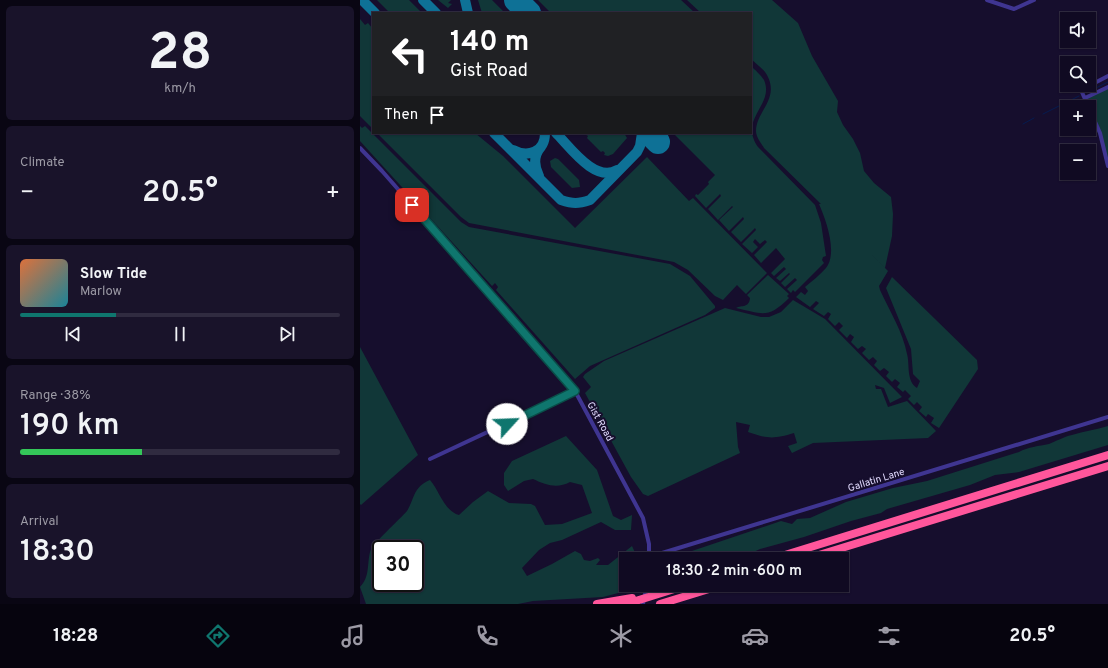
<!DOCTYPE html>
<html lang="en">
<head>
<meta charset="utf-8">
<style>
  :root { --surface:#100a22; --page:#19132a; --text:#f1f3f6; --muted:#9c9aa5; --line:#302b40; --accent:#0f766e }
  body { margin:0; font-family:Overpass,sans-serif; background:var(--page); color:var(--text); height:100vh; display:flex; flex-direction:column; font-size:15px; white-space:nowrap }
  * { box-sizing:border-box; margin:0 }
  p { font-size:13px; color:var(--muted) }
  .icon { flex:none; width:22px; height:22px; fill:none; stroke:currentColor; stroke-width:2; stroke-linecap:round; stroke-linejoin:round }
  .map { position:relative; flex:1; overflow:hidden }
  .sheet { display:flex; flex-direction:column; gap:6px; padding:6px; background:#090613; width:360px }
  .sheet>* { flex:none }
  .hud { position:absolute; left:12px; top:12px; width:380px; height:122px; border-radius:0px; box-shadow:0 1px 3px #0004,0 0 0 1px var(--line); background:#202124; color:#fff; overflow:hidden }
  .tools { position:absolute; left:700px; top:12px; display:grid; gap:8px }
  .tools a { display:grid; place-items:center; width:36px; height:36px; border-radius:0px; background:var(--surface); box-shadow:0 1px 3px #0004,0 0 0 1px var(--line); font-size:20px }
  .speed { position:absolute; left:12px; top:540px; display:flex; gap:8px; font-size:20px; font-weight:700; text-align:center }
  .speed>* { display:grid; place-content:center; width:52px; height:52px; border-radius:50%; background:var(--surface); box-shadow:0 1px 3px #0004,0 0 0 1px var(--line); line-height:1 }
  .speed .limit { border:2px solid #111; border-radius:6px; background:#fff; color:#111 }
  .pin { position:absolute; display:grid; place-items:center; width:34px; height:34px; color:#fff; margin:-17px; border-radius:8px; box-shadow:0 2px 6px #0006 }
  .me { position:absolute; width:44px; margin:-22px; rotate:65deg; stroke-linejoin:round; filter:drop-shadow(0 0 3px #0008) }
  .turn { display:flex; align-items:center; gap:14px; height:84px; padding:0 12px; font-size:18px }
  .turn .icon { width:52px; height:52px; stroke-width:2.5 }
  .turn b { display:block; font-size:28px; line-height:34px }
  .then { display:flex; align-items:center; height:38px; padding:0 12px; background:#0003; gap:8px; font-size:15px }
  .big { font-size:30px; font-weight:600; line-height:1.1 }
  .sheet .tile { flex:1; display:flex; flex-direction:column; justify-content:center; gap:6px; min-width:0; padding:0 14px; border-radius:6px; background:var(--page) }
  .sheet .dial { align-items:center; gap:0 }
  .dial b { font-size:52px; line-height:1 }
  .song { display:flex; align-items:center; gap:12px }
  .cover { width:48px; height:48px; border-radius:6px; background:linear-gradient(135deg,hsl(20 70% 55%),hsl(190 70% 35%)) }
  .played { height:4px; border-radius:2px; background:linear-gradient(90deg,var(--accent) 30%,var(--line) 30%) }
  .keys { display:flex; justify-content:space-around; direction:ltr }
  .heat { display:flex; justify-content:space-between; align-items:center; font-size:22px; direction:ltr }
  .charge { height:6px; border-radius:3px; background:linear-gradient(90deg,#34c759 38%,var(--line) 0) }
  .trip { position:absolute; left:259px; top:552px; width:230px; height:40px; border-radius:0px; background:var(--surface); box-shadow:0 1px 3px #0004,0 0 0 1px var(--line); font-weight:600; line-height:40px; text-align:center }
  .dock { display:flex; height:64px; justify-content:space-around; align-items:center; background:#06040e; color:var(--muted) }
  .dock .icon { width:28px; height:28px }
  .dock .active { color:var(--accent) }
  .dock b { font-size:18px; color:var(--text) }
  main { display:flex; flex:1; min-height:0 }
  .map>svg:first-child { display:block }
</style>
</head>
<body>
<main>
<section class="sheet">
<div class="tile dial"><b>28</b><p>km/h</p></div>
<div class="tile"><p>Climate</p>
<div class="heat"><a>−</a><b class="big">20.5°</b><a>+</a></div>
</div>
<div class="tile">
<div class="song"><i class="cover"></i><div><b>Slow Tide</b><p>Marlow</p></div></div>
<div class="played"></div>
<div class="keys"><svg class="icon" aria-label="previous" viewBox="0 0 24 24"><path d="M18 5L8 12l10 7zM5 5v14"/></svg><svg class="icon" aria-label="pause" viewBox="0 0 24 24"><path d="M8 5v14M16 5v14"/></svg><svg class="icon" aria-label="next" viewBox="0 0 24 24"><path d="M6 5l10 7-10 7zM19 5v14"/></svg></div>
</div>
<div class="tile"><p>Range · 38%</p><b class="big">190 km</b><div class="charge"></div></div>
<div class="tile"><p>Arrival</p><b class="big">18:30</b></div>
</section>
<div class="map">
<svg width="748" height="604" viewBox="0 0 748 604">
  <rect width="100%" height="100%" fill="#160e2d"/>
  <path fill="#113738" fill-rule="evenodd" d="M17 0H49L62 13H30Z
    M78 0H91L88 3 92 4 88 8Z
    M118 0H132L145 13H122Z
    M178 0H321L335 13H191Z
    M327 0H412L438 23 452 56 478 101 477 112 483 125 493 139 500 153 504 171 514 183 531 197 533 214 532 236 525 268 509 252 528 271 519 286 520 290C529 310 543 332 547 354 550 365 546 381 557 388L560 381 553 374 551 349 526 288 532 277 617 360 618 369 579 428 571 423 574 418 568 414 566 417 559 411 562 407 557 402 554 405 548 399 551 396 545 390 543 392 537 387 540 383 535 379 532 382 526 376 529 372 524 368 520 371 514 365 517 361 513 357 509 360 502 353 506 349 502 346 498 349 491 342 494 337 490 334 487 338 479 330 483 326 479 322 475 326 468 319 471 314 468 312 464 316 453 309 459 303 456 301 450 307 436 297 441 292 445 295 448 291 445 287C452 281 460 275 466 268 478 253 466 220 459 204H461L404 148C401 143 396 137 396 131 396 111 420 99 407 75 404 69 396 64 391 59V13H341Z
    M0 19 5 25 8 23 13 29V129L0 116Z
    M391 66C395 70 401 75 404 80 415 105 378 118 398 147L455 205 461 223 466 256 463 257 462 260 464 263 435 292 433 290 431 293 427 289 437 280 435 278 425 287 421 283 430 274 429 273 420 281 416 278 426 269 424 267 414 276 411 273 425 259 416 248 401 263 394 255 407 242 405 240 400 244 395 239 393 242 398 247 392 253 382 244 396 230 395 228 381 242 371 232 384 219 383 217 369 231 359 220 373 207 372 206 358 220 348 209 361 196 360 194 346 208 335 196 336 194 338 195 349 184 348 182 355 175 313 133H391Z
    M748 87V166L745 152 725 98Z
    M0 126 2 128 5 126 101 222 109 227 310 264 330 276 355 306V308L345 315 230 366 215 379 136 290 138 287 135 283 132 286 0 141Z
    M17 133H115L143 156 215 228 287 157 329 201 333 198 407 273 386 294 377 285 363 300 355 296 328 270 314 262 109 223 101 217Z
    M223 133H264L267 138 253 154 248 156 244 155 245 153 243 151 241 152 227 138 228 136Z
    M195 158 198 159 219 180 220 187 212 188 191 167 190 161Z
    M408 275 429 294 427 296 429 298C408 319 403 314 376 308 382 305 389 308 390 298L387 295Z
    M433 300 465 319 542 397 530 403 524 388 515 385 516 389H521L528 407 547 401 576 431 568 438 453 443 432 453 428 446 437 443 434 433C414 439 408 439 388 432L390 425 376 422 378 447 380 453 288 496 283 494 271 477 225 393 231 387 223 377 225 374 244 361 365 308 401 317H409L421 312Z
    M0 347 58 455 1 505 0 504Z
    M748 426V445L659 472 635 475 610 485 527 509 521 513 491 521 444 537 400 549 383 557 376 554 369 559H302L323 554 421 521 432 524 437 519 450 518 486 502 533 488 567 481 659 452C668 447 679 446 689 444 697 441 703 437 712 435 724 431 736 430 748 426Z
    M206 436 237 470 253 516 261 520 272 515 271 530H255L241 522 202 540 190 543 179 550 162 568 167 576 192 564 215 551 221 554 224 560 230 561 238 558 240 560 236 565H248L272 546 277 557 274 559H266V565L258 571 261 574 266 571V585H281L277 588 243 597 173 601 158 604H6L0 587C10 577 7 564 10 552 11 545 40 519 47 511 55 498 53 487 70 480 79 490 84 511 99 515L113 502 128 491 149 503 171 504 175 506 185 525 202 524 232 513 222 485 210 482C197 489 186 485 173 479L164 481 148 491 144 485V473L152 461ZM21 549H55V583H21Z"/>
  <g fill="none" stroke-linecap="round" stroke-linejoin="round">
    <path stroke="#051b50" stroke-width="1" d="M728 92 748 82
      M683 114 719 96
      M663 124 674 118"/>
    <path stroke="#0e7196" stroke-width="10" d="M2 0 15 13
      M63 0 76 13
      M105 0 108 13
      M134 133 201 200C213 204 218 204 230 200L277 152 280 146 282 133
      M196 133C210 147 235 183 257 170
      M153 150C168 158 185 152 185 133
      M179 176C174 166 173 156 181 147"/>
    <path stroke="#0e7196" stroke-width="24" d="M156 0 169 13
      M289 133 298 142"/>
    <path stroke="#3f3591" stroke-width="4" d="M627 0 654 9 674 0
      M748 76 721 90 740 133 748 166
      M725 98 748 87
      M0 148 22 171 215 391 283 518 289 544V559
      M70 459 215 391
      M289 557 748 417
      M283 604 287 585"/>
    <path stroke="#ff569b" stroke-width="8" d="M412 559 748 455
      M446 559 748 466
      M237 604 272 598
      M266 604 327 585
      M300 604 362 585"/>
  </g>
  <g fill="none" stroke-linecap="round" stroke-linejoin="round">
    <defs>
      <path id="route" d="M52 205 215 391 147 424"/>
    </defs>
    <use href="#route" stroke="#0a4d48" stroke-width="10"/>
    <use href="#route" stroke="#0f766e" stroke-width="7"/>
  </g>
  <g text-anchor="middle" stroke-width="4" stroke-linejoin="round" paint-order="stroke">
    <g font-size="10" fill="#e2dbff" stroke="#160e2d">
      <text transform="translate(241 421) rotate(61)" y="4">Gist Road</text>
      <text transform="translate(516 479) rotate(-17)" y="4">Gallatin Lane</text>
    </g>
  </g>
</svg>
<div class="tools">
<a><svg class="icon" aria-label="sound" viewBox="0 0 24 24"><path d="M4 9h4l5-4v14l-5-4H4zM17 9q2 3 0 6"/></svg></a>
<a><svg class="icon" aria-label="search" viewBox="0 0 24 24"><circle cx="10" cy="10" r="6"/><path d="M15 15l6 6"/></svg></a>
<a>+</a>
<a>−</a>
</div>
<div class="speed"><div class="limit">30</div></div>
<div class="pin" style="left:52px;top:205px;background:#d93025"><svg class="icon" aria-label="arrive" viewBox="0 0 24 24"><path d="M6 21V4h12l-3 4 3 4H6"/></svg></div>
<svg class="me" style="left:147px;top:424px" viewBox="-20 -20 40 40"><circle r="19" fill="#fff"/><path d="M0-13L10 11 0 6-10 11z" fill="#0f766e"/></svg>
<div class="trip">18:30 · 2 min · 600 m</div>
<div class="hud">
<div class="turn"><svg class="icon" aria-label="left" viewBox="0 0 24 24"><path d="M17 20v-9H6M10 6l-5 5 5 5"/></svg><div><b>140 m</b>Gist Road</div></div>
<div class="then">Then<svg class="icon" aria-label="arrive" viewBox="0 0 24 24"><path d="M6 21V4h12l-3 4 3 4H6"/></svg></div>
</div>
</div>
</main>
<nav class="dock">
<b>18:28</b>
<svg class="icon active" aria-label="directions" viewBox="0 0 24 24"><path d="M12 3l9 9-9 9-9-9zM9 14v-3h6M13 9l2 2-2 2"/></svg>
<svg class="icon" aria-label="music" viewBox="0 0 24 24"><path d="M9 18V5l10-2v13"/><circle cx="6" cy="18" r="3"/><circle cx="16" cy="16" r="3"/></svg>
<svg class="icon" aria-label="phone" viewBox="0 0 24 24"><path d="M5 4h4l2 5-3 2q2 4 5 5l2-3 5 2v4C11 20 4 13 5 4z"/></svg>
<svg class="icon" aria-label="climate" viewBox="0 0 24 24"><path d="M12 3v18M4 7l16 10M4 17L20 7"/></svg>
<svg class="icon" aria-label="car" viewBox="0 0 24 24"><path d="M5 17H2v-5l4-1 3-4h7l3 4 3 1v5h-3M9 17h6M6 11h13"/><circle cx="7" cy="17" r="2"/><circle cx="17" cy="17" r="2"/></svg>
<svg class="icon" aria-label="filters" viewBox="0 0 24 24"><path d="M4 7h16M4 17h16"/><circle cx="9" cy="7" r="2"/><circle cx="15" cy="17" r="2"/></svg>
<b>20.5°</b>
</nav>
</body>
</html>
